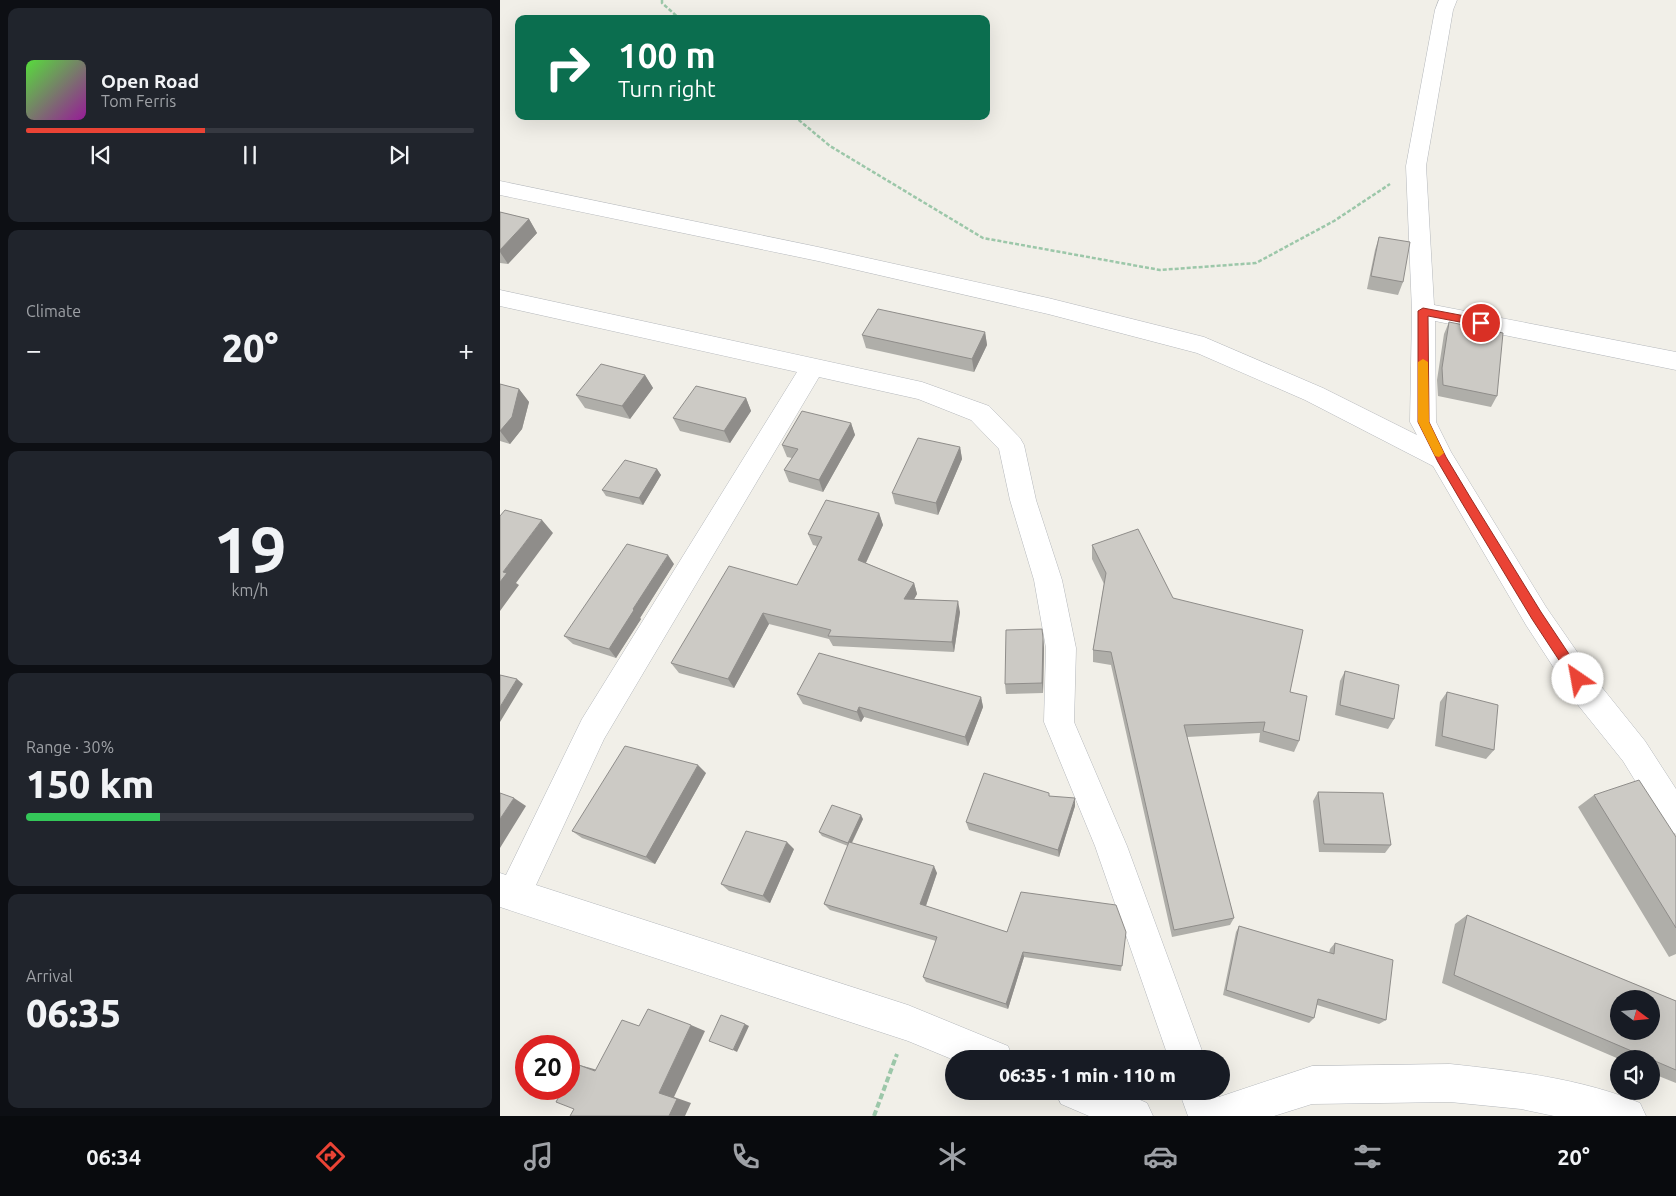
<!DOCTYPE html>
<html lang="en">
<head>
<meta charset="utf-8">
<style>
  :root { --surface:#171b24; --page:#20242c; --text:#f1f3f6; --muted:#9ea1a6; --line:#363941; --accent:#ea4335 }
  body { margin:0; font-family:Ubuntu,sans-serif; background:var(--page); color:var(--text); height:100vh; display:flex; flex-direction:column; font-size:19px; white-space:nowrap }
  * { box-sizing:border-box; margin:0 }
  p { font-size:16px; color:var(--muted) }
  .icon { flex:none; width:28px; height:28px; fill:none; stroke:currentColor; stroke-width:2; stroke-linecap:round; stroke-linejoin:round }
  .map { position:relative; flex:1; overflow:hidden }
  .sheet { display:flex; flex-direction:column; gap:8px; padding:8px; background:#0d0f14; width:500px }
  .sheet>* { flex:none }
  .banner { position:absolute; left:15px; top:15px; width:475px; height:105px; border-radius:10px; box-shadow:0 5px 20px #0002; background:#0b6e4f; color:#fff; overflow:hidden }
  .needle { width:32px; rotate:106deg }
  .buttons { position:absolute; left:1110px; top:990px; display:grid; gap:10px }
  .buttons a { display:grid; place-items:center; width:50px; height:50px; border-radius:50%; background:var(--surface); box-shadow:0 5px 20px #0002; font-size:25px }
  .speed { position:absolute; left:15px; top:1035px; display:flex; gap:10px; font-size:25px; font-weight:700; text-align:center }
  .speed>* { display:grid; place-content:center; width:65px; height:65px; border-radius:50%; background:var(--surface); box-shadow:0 5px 20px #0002; line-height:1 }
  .speed .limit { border:8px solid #d22; background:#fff; color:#111 }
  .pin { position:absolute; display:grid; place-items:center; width:42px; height:42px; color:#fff; margin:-21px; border:2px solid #fff; border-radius:50%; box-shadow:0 1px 5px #0007 }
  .me { position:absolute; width:55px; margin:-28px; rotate:327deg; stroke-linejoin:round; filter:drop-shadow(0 0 4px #0008) }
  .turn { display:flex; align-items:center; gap:18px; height:105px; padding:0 20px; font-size:22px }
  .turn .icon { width:65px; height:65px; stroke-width:2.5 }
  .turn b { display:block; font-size:35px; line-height:42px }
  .big { font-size:38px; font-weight:800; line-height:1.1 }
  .sheet .card { flex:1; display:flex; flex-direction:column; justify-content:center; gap:8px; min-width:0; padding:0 18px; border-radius:10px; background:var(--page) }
  .sheet .dial { align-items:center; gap:0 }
  .dial b { font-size:65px; line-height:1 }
  .song { display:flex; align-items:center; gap:15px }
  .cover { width:60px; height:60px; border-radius:8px; background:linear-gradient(135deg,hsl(110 70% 55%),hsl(300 70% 35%)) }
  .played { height:5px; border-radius:2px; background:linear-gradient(90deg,var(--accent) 40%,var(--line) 40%) }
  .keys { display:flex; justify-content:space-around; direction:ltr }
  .heat { display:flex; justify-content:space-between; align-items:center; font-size:28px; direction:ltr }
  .charge { height:8px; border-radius:4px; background:linear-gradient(90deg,#34c759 30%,var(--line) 0) }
  .trip { position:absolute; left:445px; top:1050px; width:285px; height:50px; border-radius:25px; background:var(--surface); box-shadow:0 5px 20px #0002; font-weight:800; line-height:50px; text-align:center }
  .tabs { display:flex; height:80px; justify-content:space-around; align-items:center; background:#090b0e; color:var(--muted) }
  .tabs .icon { width:35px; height:35px }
  .tabs .active { color:var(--accent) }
  .tabs b { font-size:22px; color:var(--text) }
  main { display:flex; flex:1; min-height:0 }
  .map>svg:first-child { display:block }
</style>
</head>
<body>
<main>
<section class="sheet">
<div class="card">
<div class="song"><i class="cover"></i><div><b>Open Road</b><p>Tom Ferris</p></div></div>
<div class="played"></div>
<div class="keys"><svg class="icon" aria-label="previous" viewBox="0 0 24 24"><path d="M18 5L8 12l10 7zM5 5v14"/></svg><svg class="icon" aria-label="pause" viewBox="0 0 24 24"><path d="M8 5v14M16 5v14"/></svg><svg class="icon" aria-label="next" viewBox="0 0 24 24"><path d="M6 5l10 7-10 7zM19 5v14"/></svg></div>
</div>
<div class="card"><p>Climate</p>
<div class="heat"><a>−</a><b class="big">20°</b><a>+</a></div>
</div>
<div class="card dial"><b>19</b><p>km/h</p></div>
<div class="card"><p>Range · 30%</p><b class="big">150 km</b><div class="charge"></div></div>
<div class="card"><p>Arrival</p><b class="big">06:35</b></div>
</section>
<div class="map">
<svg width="1176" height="1116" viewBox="0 0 1176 1116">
  <rect width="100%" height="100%" fill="#f1efe8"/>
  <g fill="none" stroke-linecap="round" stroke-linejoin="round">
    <defs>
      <path id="minor" d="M939 0H957L953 10 926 166 934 305 1176 352V370L935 321 936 422 951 452 1046 607 1100 685 1145 741 1176 789V834L1165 829 1123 761 1078 705 1026 625 933 466 805 400 697 353 548 314 318 261 0 195V181L318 247 548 298 704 337 823 388 917 435 910 422 912 311 906 166 935 10Z
        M0 290 422 382 489 406 520 438 524 445 536 500 562 580 576 648 574 722 627 846 705 1059H669L595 846 544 722 546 648 534 580 510 500 499 449 471 420 418 399 319 377 104 739 36 885 408 1005 508 1046 513 1059 454 1060 408 1041 0 907V873L6 875 82 719 297 372 0 306Z
        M950 1064C1014 1071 1080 1078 1140 1103L1146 1116H1054L1021 1109 950 1102 812 1104 774 1116H688L679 1091H717L719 1097 812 1066Z
        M555 1091H620L647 1103 653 1116H589L561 1104Z"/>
    </defs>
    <use href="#minor" stroke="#b5b8bc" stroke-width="1"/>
    <path stroke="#9cc7a9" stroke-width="2.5" stroke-dasharray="4 2" stroke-linecap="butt" d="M162 0V3L180 19
      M294 116 330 146 483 238 660 270 756 263 834 221 890 184"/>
    <path stroke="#9cc7a9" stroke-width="4" stroke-dasharray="6 3" stroke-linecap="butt" d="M374 1116 397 1054"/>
    <use href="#minor" fill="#fff" fill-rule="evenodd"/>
  </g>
  <path fill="#afaea9" d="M0 212 29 219 37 233 8 264 0 263Z
    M879 237 903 282 898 295 867 289 875 250Z
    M949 322 997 396 991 407 938 396 937 380 944 334Z
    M485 332 487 345 474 372 366 348 362 335Z
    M145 375 153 388 130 419 85 408 76 395Z
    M0 384 19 389 29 402 22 429 10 444 0 441Z
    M246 398 251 411 230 443 180 431 173 418Z
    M351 423 355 435 323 492 289 482 284 470 292 458 287 457 282 445Z
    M460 447 462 459 438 515 395 504 392 493Z
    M157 469 161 475 143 505 106 496 102 490Z
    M379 513 383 525 366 563 414 583 417 594 414 599 460 612 454 652 333 646 329 639 269 624 234 688 179 673 171 663 297 585 317 546 313 545 308 534Z
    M592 545 673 598 790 692 799 741 794 752 759 742 760 733 687 737 734 918 730 925 672 937 611 665 593 662V650L604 584 592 559Z
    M174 564 140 618 141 619 116 658 73 644 64 636Z
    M543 638 544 648 543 693 506 694 505 684Z
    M845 671 894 719 888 729 835 715 840 681Z
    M947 692 994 750 986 759 935 746 940 702Z
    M297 694 481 697 483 707 468 746 364 717 361 722 303 704Z
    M206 773 155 864 82 838 72 831Z
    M818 792 891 845 885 853 819 852 813 801Z
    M1094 795 1176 837V954L1169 957 1078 807Z
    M550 796 575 806 559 857 469 830 466 822Z
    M363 819 352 843 437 873 426 906 507 932H626L621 971 524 957 508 1009 426 982 423 977 436 941 330 910 324 904 348 846 322 836 319 832Z
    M294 849 270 903 229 891 221 884Z
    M967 915 1176 1001V1083L1151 1073V1059H1119L942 983 955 924Z
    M739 926 829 953 830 949 835 943 886 1020 879 1024 817 1005 814 1018 809 1023 723 995 736 932Z"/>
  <path fill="#8f8d8a" d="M29 219 37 233 8 264 0 252V250Z
    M485 332 487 345 474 372 472 359Z
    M145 375 153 388 130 419 122 406Z
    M19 389 29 402 22 429 10 444 0 431Z
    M246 398 251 411 230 443 224 431Z
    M351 423 355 435 323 492 319 480Z
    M460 447 462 459 438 515 436 503Z
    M157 469 161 475 143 505 139 498Z
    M379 513 383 525 362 571 358 560Z
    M42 520 53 533 16 583 19 585 0 611V582L3 572Z
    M168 555 174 564 140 618 141 619 116 658 109 649 133 609Z
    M414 583 417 594 408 610 404 599Z
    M458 601 460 612 454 652 452 642Z
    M263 613 269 624 234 688 228 679Z
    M543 638 544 648 543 693 542 683Z
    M17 679 23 684 0 722V707Z
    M481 697 483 707 468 746 465 737Z
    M359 707 364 717 361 722 357 712Z
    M198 765 206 773 155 864 146 857Z
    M14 798 26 806 0 848V819Z
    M575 798V806L559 857 558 850Z
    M361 815 363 819 350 846 348 843Z
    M287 842 294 849 270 903 263 896Z
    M434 866 437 873 424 911 420 904Z
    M523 952 524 957 508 1009 506 1004Z
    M245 1024 249 1026 237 1052 233 1050Z
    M191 1025 205 1031 174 1097 191 1103 185 1116H169L159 1093Z
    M76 1064 94 1069 112 1075 95 1071Z"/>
  <path fill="#cccac5" stroke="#8f8d8a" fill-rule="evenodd" d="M0 212 29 219 0 250Z
    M879 237 910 242 903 282 871 276Z
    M378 309 485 332 472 359 362 335Z
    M949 322 1003 333 997 396 943 385 942 368Z
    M101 364 145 375 122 406 76 395Z
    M0 384 19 389 12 417 0 431Z
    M196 386 246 398 224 431 173 418Z
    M302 411 351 423 319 480 284 470 298 449 282 445Z
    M418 438 460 447 436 503 392 493Z
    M125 460 157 469 139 498 102 490Z
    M326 500 379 513 358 560 414 583 404 599 458 601 452 642 328 636 331 630 263 613 228 679 171 663 229 566 297 585 322 537 308 534Z
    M5 510 42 520 3 572 7 573 0 582V516Z
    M638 529 673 598 803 630 790 692 807 696 799 741 763 731 765 722 684 725 734 918 674 930 611 652 593 650 606 573 592 545Z
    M127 544 168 555 133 609 134 610 109 649 64 636Z
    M542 629 543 638 542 683 505 684 506 630Z
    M319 653 481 697 465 737 359 707 357 712 297 694Z
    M845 671 899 685 894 719 840 705Z
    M0 675 17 679 0 707Z
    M947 692 998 705 994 750 942 736Z
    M125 746 198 765 146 857 72 831Z
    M484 773 549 793V796L575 798 558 850 466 822Z
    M1139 780 1176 837V928L1094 795Z
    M818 792 883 793 891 845 824 844Z
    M0 793 14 798 0 819Z
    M332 805 361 815 348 843 319 832Z
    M246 831 287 842 263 896 221 884Z
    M349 842 434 866 420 904 507 932 521 892 616 905 626 932 622 966 523 952 506 1004 423 977 437 937 324 904Z
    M967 915 1176 1001V1070L954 975ZM1119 999H1151V1031H1119Z
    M739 926 834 954 835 943 893 960 886 1020 818 999 814 1018 726 990Z
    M148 1009 191 1025 159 1093 177 1099 169 1116H70L74 1109 56 1102 63 1089H69V1078L76 1064 95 1071 122 1020 139 1026Z
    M221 1015 245 1024 233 1050 209 1041Z"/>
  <path fill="#ea4335" stroke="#982c22" d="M923 308 981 319 985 323 981 326 928 316 929 422 946 457 970 497 1041 612 1083 675 1085 679 1083 683 1078 685 1074 683 1032 619 962 503 938 462 918 422V311Z"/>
  <path fill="#f59e0b" d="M923 359 928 362 929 422 944 453 939 457 935 456 918 422V362Z"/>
</svg>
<div class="buttons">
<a><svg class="needle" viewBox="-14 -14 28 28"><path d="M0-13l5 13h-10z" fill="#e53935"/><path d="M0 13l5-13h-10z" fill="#9ea1a6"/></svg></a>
<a><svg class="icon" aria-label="sound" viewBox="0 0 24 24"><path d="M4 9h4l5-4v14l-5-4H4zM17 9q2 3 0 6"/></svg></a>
</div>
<div class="speed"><div class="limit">20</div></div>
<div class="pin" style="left:981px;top:323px;background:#d93025"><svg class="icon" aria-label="arrive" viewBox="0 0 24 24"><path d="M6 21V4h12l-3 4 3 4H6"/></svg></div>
<svg class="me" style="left:1078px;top:679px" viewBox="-20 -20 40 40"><circle r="19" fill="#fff"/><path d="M0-13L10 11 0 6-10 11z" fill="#ea4335"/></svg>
<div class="trip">06:35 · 1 min · 110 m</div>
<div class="banner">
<div class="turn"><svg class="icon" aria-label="right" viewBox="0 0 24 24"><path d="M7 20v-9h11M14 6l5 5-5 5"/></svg><div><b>100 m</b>Turn right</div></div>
</div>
</div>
</main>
<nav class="tabs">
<b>06:34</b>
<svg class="icon active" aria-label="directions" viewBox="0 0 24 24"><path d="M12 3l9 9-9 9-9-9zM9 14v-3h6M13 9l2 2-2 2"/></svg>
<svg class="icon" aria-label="music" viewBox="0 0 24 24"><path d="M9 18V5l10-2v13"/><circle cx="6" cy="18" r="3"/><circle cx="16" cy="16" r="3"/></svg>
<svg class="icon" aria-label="phone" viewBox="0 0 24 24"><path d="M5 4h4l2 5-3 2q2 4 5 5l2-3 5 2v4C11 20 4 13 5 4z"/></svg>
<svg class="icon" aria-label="climate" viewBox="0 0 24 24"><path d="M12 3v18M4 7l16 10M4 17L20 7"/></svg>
<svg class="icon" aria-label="car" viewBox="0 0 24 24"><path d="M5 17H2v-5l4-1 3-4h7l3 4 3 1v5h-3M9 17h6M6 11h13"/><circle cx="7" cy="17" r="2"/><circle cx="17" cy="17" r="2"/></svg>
<svg class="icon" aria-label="filters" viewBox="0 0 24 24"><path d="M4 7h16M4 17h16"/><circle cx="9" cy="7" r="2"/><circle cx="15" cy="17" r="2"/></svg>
<b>20°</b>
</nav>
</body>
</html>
